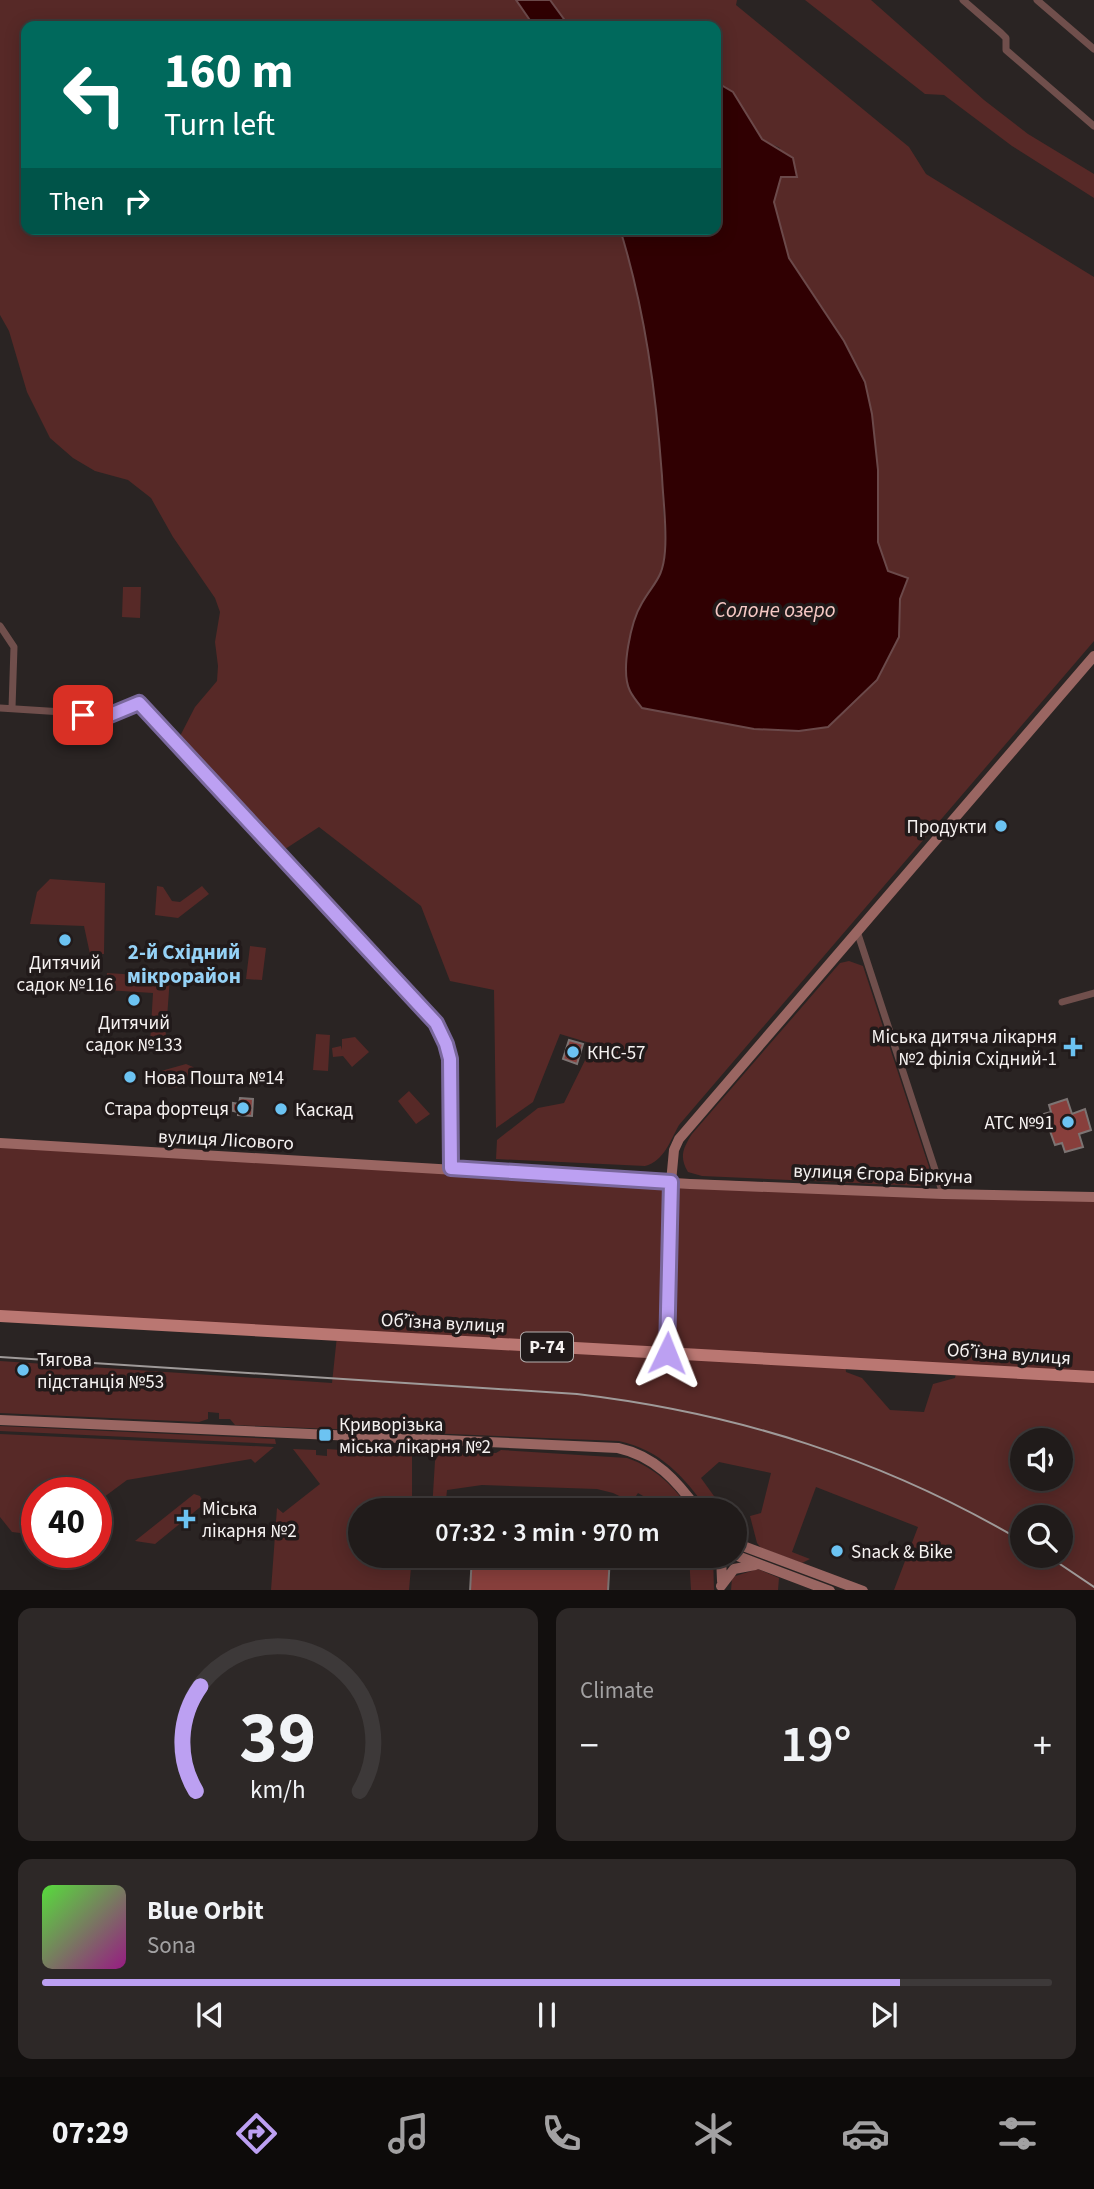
<!DOCTYPE html>
<html lang="en">
<head>
<meta charset="utf-8">
<style>
  :root { --surface:#201b1a; --page:#2d2827; --text:#f1f3f6; --muted:#a2a1a2; --line:#3d3939; --accent:#bca0f2 }
  body { margin:0; font-family:"Source Sans 3",sans-serif; background:var(--page); color:var(--text); height:100vh; display:flex; flex-direction:column; font-size:26px; white-space:nowrap }
  * { box-sizing:border-box; margin:0 }
  p { font-size:23px; color:var(--muted) }
  .icon { flex:none; width:38px; height:38px; fill:none; stroke:currentColor; stroke-width:2; stroke-linecap:round; stroke-linejoin:round }
  .map { position:relative; height:1590px; overflow:hidden }
  .drawer { display:flex; flex-direction:column; gap:18px; padding:18px; background:#120f0e; flex:1 }
  .drawer>* { flex:none }
  .hud { position:absolute; left:21px; top:21px; width:700px; height:214px; border-radius:14px; box-shadow:0 4px 18px #0003,0 0 0 2px var(--line); background:#00695c; color:#fff; overflow:hidden }
  .fabs { position:absolute; left:1010px; top:1428px; display:grid; gap:14px }
  .fabs a { display:grid; place-items:center; width:63px; height:63px; border-radius:50%; background:var(--surface); box-shadow:0 4px 18px #0003,0 0 0 2px var(--line); font-size:35px }
  .speed { position:absolute; left:21px; top:1477px; display:flex; gap:14px; font-size:35px; font-weight:700; text-align:center }
  .speed>* { display:grid; place-content:center; width:91px; height:91px; border-radius:50%; background:var(--surface); box-shadow:0 4px 18px #0003,0 0 0 2px var(--line); line-height:1 }
  .speed .limit { border:10px solid #d22; background:#fff; color:#111 }
  .pin { position:absolute; display:grid; place-items:center; width:60px; height:60px; color:#fff; margin:-30px; border-radius:14px; box-shadow:0 4px 10px #0006 }
  .me { position:absolute; width:77px; margin:-38px; rotate:2deg; stroke-linejoin:round; filter:drop-shadow(0 0 5px #0008) }
  .turn { display:flex; align-items:center; gap:24px; height:147px; padding:0 28px; font-size:32px }
  .turn .icon { width:91px; height:91px; stroke-width:2.5 }
  .turn b { display:block; font-size:49px; line-height:60px }
  .then { display:flex; align-items:center; height:66px; padding:0 28px; background:#0003; gap:14px; font-size:26px }
  .big { font-size:52px; font-weight:600; line-height:1.1 }
  .drawer .card { flex:1; display:flex; flex-direction:column; justify-content:center; gap:10px; min-width:0; padding:0 24px; border-radius:14px; background:var(--page) }
  .drawer .dial { align-items:center; gap:0 }
  .dial svg { height:182px; overflow:visible; fill:none; stroke:var(--line); stroke-width:7; stroke-linecap:round; text-anchor:middle }
  .dial text { fill:var(--text); stroke:none }
  .song { display:flex; align-items:center; gap:21px }
  .cover { width:84px; height:84px; border-radius:10px; background:linear-gradient(135deg,hsl(110 70% 55%),hsl(310 70% 35%)) }
  .played { height:7px; border-radius:4px; background:linear-gradient(90deg,var(--accent) 85%,var(--line) 85%) }
  .keys { display:flex; justify-content:space-around; direction:ltr }
  .heat { display:flex; justify-content:space-between; align-items:center; font-size:38px; direction:ltr }
  .drawer .tiles { flex:1; display:grid; gap:18px; grid-template-columns:1fr 1fr }
  .card:last-child { grid-column:span 2 }
  .trip { position:absolute; left:348px; top:1498px; width:399px; height:70px; border-radius:35px; background:var(--surface); box-shadow:0 4px 18px #0003,0 0 0 2px var(--line); font-weight:600; line-height:70px; text-align:center }
  .tabs { display:flex; height:112px; justify-content:space-around; align-items:center; background:#0d0b0a; color:var(--muted) }
  .tabs .icon { width:49px; height:49px }
  .tabs .active { color:var(--accent) }
  .tabs b { font-size:32px; color:var(--text) }
  .map>svg:first-child { display:block }
</style>
</head>
<body>
<div class="map">
<svg width="1094" height="1591" viewBox="0 0 1094 1591">
  <rect width="100%" height="100%" fill="#2a2423"/>
  <path fill="#572927" fill-rule="evenodd" d="M0 0H516L534 26H26V229H620C648 318 659 410 663 503 664 528 669 558 658 583 655 590 647 597 642 603L899 637 900 599 908 578 888 571 878 542V470L871 408 844 341 789 258 774 202 781 177 780 148C774 145 765 142 761 137 745 114 742 97 716 82V26H569L550 0H737L736 5 909 147 926 174 1094 277V641L679 1125C670 1141 664 1161 645 1166L496 1159 497 1140 538 1108 564 1103 593 1044 560 1034 533 1102 496 1128 494 990 450 981 421 906 319 827 279 853 177 742 195 707 217 681 218 666 215 642 220 612 215 598 173 537 151 498 128 480 95 471 73 458 50 438 27 392 9 331 0 315Z
    M805 0H871L984 100 1028 134 1094 174V198L1012 146 944 95 925 94Z
    M123 587H141L140 618 122 617Z
    M50 879 105 883 104 954H90L84 926 30 924 37 892Z
    M157 886 163 887 172 901 180 902 202 886 209 894 178 918 155 915Z
    M250 946 266 948 262 980 246 979Z
    M849 961 863 966 929 1167 927 1178 920 1186 702 1176 688 1172C679 1157 683 1148 692 1134L840 963Z
    M107 973 170 977 165 1045 150 1044 153 993 106 990Z
    M316 1034 330 1035 328 1071 313 1070Z
    M355 1037 369 1052 352 1067 343 1056 333 1057 332 1048 341 1046 342 1050V1039Z
    M186 1064 193 1067 199 1074C189 1083 179 1091 165 1086L161 1071Z
    M409 1091 430 1114 416 1124 398 1101Z
    M0 1143 487 1170 1094 1197V1590H894L918 1527 816 1487 792 1552 810 1559 802 1563 761 1548 757 1543 750 1516 761 1513 771 1473 719 1462 701 1478 724 1510H708C684 1477 661 1450 619 1441L235 1425 230 1419H219V1413L208 1412V1419L199 1422 0 1413V1361L332 1383 337 1336 0 1316ZM845 1363 957 1369 955 1378 933 1384 924 1412 890 1410 862 1378 846 1372ZM1022 1440H1060V1479H1022ZM1022 1517H1060V1556H1022Z
    M0 1426 275 1439 276 1444 0 1431Z
    M0 1434 274 1447 255 1463 251 1459 127 1480 96 1503V1493H37V1535L12 1532 0 1517Z
    M293 1449 316 1450V1455L327 1456V1449L412 1455V1510H360V1556H412L409 1590H271L277 1508 283 1513 320 1484Z
    M501 1450 627 1458C656 1468 673 1486 691 1510H668L659 1502 657 1504 638 1493 632 1502 613 1493 597 1489 482 1485 447 1490 445 1510H432L435 1461 440 1453H496Z
    M194 1494 200 1496 204 1504 155 1544 135 1541Z
    M689 1556H713L714 1590H691Z
    M758 1569 779 1578 778 1590 731 1591 732 1577Z"/>
  <path fill="#300002" stroke="#6b494a" stroke-width="2" d="M516 0H550L569 26H534Z
    M716 82 733 92 762 139 793 158 797 177H781L774 202 789 258 844 341 865 382 872 414 878 470V542L888 571 908 578 900 599 899 637 877 680 828 727 799 731 754 729 642 708C638 703 633 697 630 691 620 671 631 621 642 603 654 582 663 579 665 551 667 527 663 500 662 476 656 392 645 310 620 229H716Z"/>
  <path fill="#883f3c" stroke="#7c7473" stroke-width="2" d="M569 1040 583 1044 577 1064 563 1059Z
    M240 1098 253 1099 252 1116 238 1115V1112L233 1111V1103L239 1104Z
    M1067 1099 1072 1114 1085 1109 1091 1130 1079 1134 1083 1147 1065 1152 1062 1143 1055 1145 1044 1114 1051 1112 1049 1105Z
    M475 1501 557 1506V1510H474Z
    M472 1556H610L608 1591H470Z"/>
  <g fill="none" stroke-linecap="round" stroke-linejoin="round">
    <path stroke="#704f4c" stroke-width="7" d="M963 0 1001 33 1006 38V50L1094 126
      M1037 0 1094 49
      M0 626 14 647 12 708
      M0 708 110 715 139 703 436 1023 446 1044 450 1059 451 1168
      M857 931 943 1194
      M1062 1002 1094 993"/>
    <path stroke="#9a6662" stroke-width="10" d="M0 1143 690 1184 943 1194 1094 1197
      M667 1353 671 1182 674 1150 679 1139 1094 656
      M0 1420 618 1448C655 1456 677 1481 698 1510
      M735 1543 863 1591
      M735 1555 830 1591
      M721 1556 722 1581
      M721 1586 734 1569 755 1565"/>
    <path stroke="#ba7772" stroke-width="12" d="M0 1316 1094 1377"/>
    <path stroke="#9f9a99" stroke-width="2" d="M0 1357 577 1394C737 1413 883 1459 1022 1541
      M1048 1556 1094 1587"/>
  </g>
  <g fill="none" stroke-linecap="round" stroke-linejoin="round">
    <defs>
      <path id="route" d="M83 715H110L139 703 436 1023 446 1044 450 1059 451 1168 671 1182 667 1353"/>
    </defs>
    <use href="#route" stroke="#7a689d" stroke-width="18"/>
    <use href="#route" stroke="#bca0f2" stroke-width="12"/>
  </g>
  <g fill="#6cc3f2" stroke="#211a1a" stroke-width="2.5">
    <circle cx="1001" cy="826" r="7"/>
    <circle cx="65" cy="940" r="7"/>
    <circle cx="134" cy="1000" r="7"/>
    <path d="M1069.5 1036.5h7v7h7v7h-7v7h-7v-7h-7v-7h7z"/>
    <circle cx="573" cy="1052" r="7"/>
    <circle cx="130" cy="1077" r="7"/>
    <circle cx="243" cy="1108" r="7"/>
    <circle cx="281" cy="1109" r="7"/>
    <circle cx="1068" cy="1122" r="7"/>
    <circle cx="23" cy="1370" r="7"/>
    <rect x="318" y="1428" width="14" height="14" rx="3.5"/>
    <path d="M182.5 1508.5h7v7h7v7h-7v7h-7v-7h-7v-7h7z"/>
    <circle cx="837" cy="1551" r="7"/>
  </g>
  <g text-anchor="middle" stroke-width="7" stroke-linejoin="round" paint-order="stroke">
    <rect fill="#211a1a" stroke="#b6b1b0" stroke-width="2" x="521" y="1332.5" width="52" height="29" rx="5"/>
    <g font-size="18" font-weight="bold" fill="#f6f2f1">
      <text x="547" y="1353">Р-74</text>
    </g>
    <g font-size="19" fill="#f6f2f1" stroke="#211a1a" text-anchor="start">
      <text x="987" y="833" text-anchor="end">Продукти</text>
      <text x="65" y="969" text-anchor="middle">Дитячий<tspan x="65" dy="22">садок №116</tspan></text>
      <text x="134" y="1029" text-anchor="middle">Дитячий<tspan x="134" dy="22">садок №133</tspan></text>
      <text x="1057" y="1043" text-anchor="end">Міська дитяча лікарня<tspan x="1057" dy="22">№2 філія Східний-1</tspan></text>
      <text x="587" y="1059">КНС-57</text>
      <text x="144" y="1084">Нова Пошта №14</text>
      <text x="229" y="1115" text-anchor="end">Стара фортеця</text>
      <text x="295" y="1116">Каскад</text>
      <text x="1054" y="1129" text-anchor="end">АТС №91</text>
      <text x="37" y="1366">Тягова<tspan x="37" dy="22">підстанція №53</tspan></text>
      <text x="339" y="1431">Криворізька<tspan x="339" dy="22">міська лікарня №2</tspan></text>
      <text x="202" y="1515">Міська<tspan x="202" dy="22">лікарня №2</tspan></text>
      <text x="851" y="1558">Snack &amp; Bike</text>
    </g>
    <g font-size="19" fill="#f6f2f1" stroke="#211a1a">
      <text transform="translate(226 1139) rotate(3)" y="7">вулиця Лісового</text>
      <text transform="translate(883 1173) rotate(2)" y="7">вулиця Єгора Біркуна</text>
      <text transform="translate(443 1322) rotate(3)" y="7">Обʼїзна вулиця</text>
      <text transform="translate(1009 1353) rotate(4)" y="7">Обʼїзна вулиця</text>
    </g>
    <g font-size="21" font-style="italic" fill="#f7c9c5" stroke="#211a1a">
      <text x="775" y="617">Солоне озеро</text>
    </g>
    <g font-size="21" font-weight="bold" fill="#95d2f6" stroke="#211a1a">
      <text x="184" y="959">2-й Східний<tspan x="184" dy="24">мікрорайон</tspan></text>
    </g>
  </g>
</svg>
<div class="fabs">
<a><svg class="icon" aria-label="sound" viewBox="0 0 24 24"><path d="M4 9h4l5-4v14l-5-4H4zM17 9q2 3 0 6"/></svg></a>
<a><svg class="icon" aria-label="search" viewBox="0 0 24 24"><circle cx="10" cy="10" r="6"/><path d="M15 15l6 6"/></svg></a>
</div>
<div class="speed"><div class="limit">40</div></div>
<div class="pin" style="left:83px;top:715px;background:#d93025"><svg class="icon" aria-label="arrive" viewBox="0 0 24 24"><path d="M6 21V4h12l-3 4 3 4H6"/></svg></div>
<svg class="me" style="left:667px;top:1353px" viewBox="-20 -20 40 40"><path d="M0-17L14 15 0 8-14 15z" fill="#bca0f2" stroke="#fff" stroke-width="4"/></svg>
<div class="trip">07:32 · 3 min · 970 m</div>
<div class="hud">
<div class="turn"><svg class="icon" aria-label="left" viewBox="0 0 24 24"><path d="M17 20v-9H6M10 6l-5 5 5 5"/></svg><div><b>160 m</b>Turn left</div></div>
<div class="then">Then<svg class="icon" aria-label="right" viewBox="0 0 24 24"><path d="M7 20v-9h11M14 6l5 5-5 5"/></svg></div>
</div>
</div>
<section class="drawer">
<div class="tiles">
<div class="card dial"><svg viewBox="0 0 100 80">
<path d="M14 69A42 42 0 1 1 86 69"/>
<path d="M14 69A42 42 0 0 1 16 23" stroke="#bca0f2"/>
<text x="50" y="56" font-size="32" font-weight="700">39</text>
<text x="50" y="72" font-size="11">km/h</text>
</svg></div>
<div class="card"><p>Climate</p>
<div class="heat"><a>−</a><b class="big">19°</b><a>+</a></div>
</div>
<div class="card">
<div class="song"><i class="cover"></i><div><b>Blue Orbit</b><p>Sona</p></div></div>
<div class="played"></div>
<div class="keys"><svg class="icon" aria-label="previous" viewBox="0 0 24 24"><path d="M18 5L8 12l10 7zM5 5v14"/></svg><svg class="icon" aria-label="pause" viewBox="0 0 24 24"><path d="M8 5v14M16 5v14"/></svg><svg class="icon" aria-label="next" viewBox="0 0 24 24"><path d="M6 5l10 7-10 7zM19 5v14"/></svg></div>
</div>
</div>
</section>
<nav class="tabs">
<b>07:29</b>
<svg class="icon active" aria-label="directions" viewBox="0 0 24 24"><path d="M12 3l9 9-9 9-9-9zM9 14v-3h6M13 9l2 2-2 2"/></svg>
<svg class="icon" aria-label="music" viewBox="0 0 24 24"><path d="M9 18V5l10-2v13"/><circle cx="6" cy="18" r="3"/><circle cx="16" cy="16" r="3"/></svg>
<svg class="icon" aria-label="phone" viewBox="0 0 24 24"><path d="M5 4h4l2 5-3 2q2 4 5 5l2-3 5 2v4C11 20 4 13 5 4z"/></svg>
<svg class="icon" aria-label="climate" viewBox="0 0 24 24"><path d="M12 3v18M4 7l16 10M4 17L20 7"/></svg>
<svg class="icon" aria-label="car" viewBox="0 0 24 24"><path d="M5 17H2v-5l4-1 3-4h7l3 4 3 1v5h-3M9 17h6M6 11h13"/><circle cx="7" cy="17" r="2"/><circle cx="17" cy="17" r="2"/></svg>
<svg class="icon" aria-label="filters" viewBox="0 0 24 24"><path d="M4 7h16M4 17h16"/><circle cx="9" cy="7" r="2"/><circle cx="15" cy="17" r="2"/></svg>
</nav>
</body>
</html>
